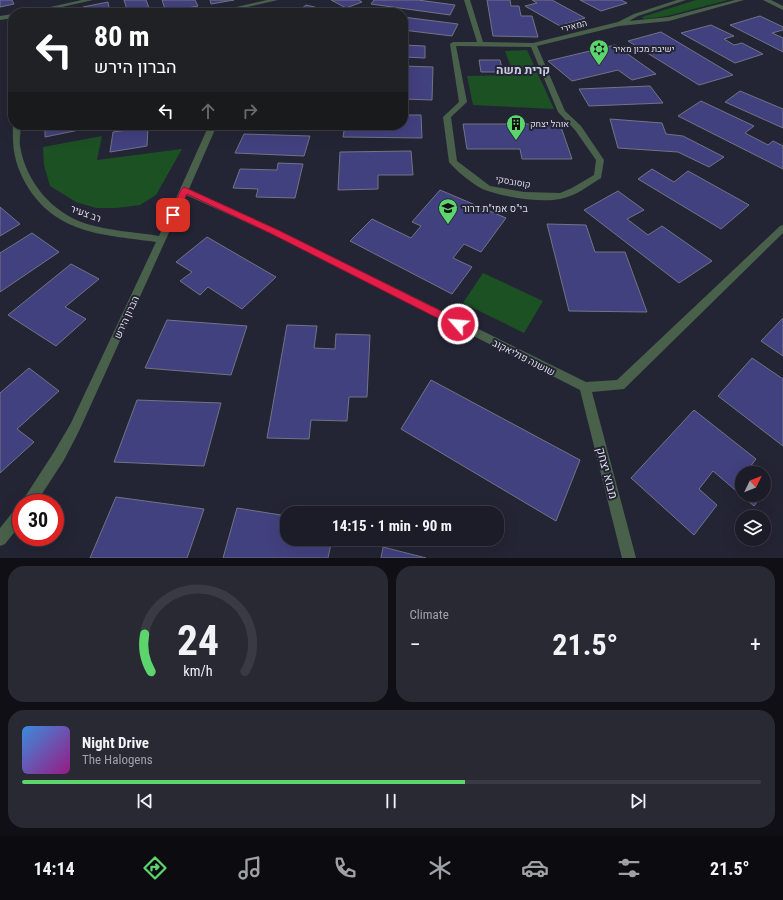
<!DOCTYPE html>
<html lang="en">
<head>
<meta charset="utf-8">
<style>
  :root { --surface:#1b1c27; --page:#282933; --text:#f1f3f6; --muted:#a0a1a7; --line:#393a44; --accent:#5cd56d }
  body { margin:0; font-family:"Roboto Condensed",Heebo,sans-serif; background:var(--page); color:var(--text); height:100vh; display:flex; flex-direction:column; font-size:15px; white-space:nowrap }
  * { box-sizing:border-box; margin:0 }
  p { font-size:13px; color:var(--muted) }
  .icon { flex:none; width:22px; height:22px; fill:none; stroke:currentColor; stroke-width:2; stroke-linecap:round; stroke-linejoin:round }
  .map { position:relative; height:558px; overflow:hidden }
  .drawer { display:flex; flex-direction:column; gap:8px; padding:8px; background:#0f0f15; flex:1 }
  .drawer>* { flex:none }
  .hud { position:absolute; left:8px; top:8px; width:400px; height:122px; border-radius:16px; box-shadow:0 4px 16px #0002,0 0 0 1px var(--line); background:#202124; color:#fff; overflow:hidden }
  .needle { width:26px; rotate:47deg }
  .buttons { position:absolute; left:735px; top:466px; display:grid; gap:8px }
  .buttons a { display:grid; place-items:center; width:36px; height:36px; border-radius:50%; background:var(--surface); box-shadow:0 4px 16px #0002,0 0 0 1px var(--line); font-size:20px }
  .speed { position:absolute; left:12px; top:494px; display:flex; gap:8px; font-size:20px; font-weight:700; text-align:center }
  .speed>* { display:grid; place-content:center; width:52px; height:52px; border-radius:50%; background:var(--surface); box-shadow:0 4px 16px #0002,0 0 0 1px var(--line); line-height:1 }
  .speed .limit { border:6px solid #d22; background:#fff; color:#111 }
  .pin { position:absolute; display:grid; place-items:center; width:34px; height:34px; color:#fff; margin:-17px; border-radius:8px; box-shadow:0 2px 6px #0006 }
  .me { position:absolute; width:44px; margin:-22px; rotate:297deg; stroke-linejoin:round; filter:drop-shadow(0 0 3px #0008) }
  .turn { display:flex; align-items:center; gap:14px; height:84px; padding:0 20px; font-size:18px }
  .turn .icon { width:52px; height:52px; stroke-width:2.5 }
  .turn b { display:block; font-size:28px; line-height:34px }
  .lanes { display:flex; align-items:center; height:38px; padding:0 20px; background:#0003; justify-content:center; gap:20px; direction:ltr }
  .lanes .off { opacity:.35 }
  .big { font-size:30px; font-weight:700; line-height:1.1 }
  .drawer .card { flex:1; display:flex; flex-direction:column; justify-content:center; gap:6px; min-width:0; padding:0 14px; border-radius:16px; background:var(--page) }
  .drawer .dial { align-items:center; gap:0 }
  .dial svg { height:104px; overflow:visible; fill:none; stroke:var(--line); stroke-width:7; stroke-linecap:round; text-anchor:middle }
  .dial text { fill:var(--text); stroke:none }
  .song { display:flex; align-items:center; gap:12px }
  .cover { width:48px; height:48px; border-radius:6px; background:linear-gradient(135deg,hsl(210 70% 55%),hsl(310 70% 35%)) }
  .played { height:4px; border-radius:2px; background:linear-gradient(90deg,var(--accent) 60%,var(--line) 60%) }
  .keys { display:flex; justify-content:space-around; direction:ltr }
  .heat { display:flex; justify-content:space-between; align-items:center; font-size:22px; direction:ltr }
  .drawer .tiles { flex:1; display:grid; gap:8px; grid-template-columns:1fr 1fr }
  .card:last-child { grid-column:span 2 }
  .trip { position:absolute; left:280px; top:506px; width:224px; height:40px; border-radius:16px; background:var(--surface); box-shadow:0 4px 16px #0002,0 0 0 1px var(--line); font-weight:700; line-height:40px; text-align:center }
  .dock { display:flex; height:64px; justify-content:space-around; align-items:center; background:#0b0b10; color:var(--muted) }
  .dock .icon { width:28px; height:28px }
  .dock .on { color:var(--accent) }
  .dock b { font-size:18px; color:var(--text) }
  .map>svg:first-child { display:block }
</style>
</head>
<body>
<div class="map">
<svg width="783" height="558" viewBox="0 0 783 558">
  <rect width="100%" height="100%" fill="#242534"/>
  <path fill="#1c5124" d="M696 0H728L667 16 644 19 642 17Z
    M527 50 554 109 473 105 467 76 514 75 505 51Z
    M102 136 97 160 182 149 156 195 140 205 116 208H96L76 202 50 186 44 165 43 147Z
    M483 273 543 301 524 333 463 303Z"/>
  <path fill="#42417f" stroke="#717386" d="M0 0H12L14 4 0 7Z
    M124 0H146L151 13H128Z
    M162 0H195L198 6 166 12Z
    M210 0H234L211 4Z
    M331 0H359L362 2 346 8Z
    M374 0H418L455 5 450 15 371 4Z
    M487 0H510L511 6H519L521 16H532L538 37 493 36Z
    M532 0H552L585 18 560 26 525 6 537 3Z
    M580 0H621L627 3 601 11Z
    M108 2 110 13H84L83 7Z
    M306 5 339 13H296Z
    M760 16 783 27V30L772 33 783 38V52L730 25Z
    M403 17 458 24 452 36 403 30Z
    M711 25 734 36 724 39 734 45 742 43 763 54 735 63 681 33Z
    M661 32 733 75 699 85 628 41Z
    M403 45 425 46V58L403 57Z
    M615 45 656 74 632 80 618 70 572 81 548 61Z
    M479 60H500L503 72H481Z
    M404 66 433 67 432 100 403 99Z
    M650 86 663 103 589 106 579 89Z
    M740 91 783 109V128L725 102Z
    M701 101 754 126 745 133 768 145 773 141 783 146V169L678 116Z
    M403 115H421L422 138 343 137 345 125H403Z
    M610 119 662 123 666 134 683 136 724 157 709 167 678 152 618 148Z
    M463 124H560L572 159H522L520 149H467Z
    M45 125H79V130L45 137Z
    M148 127 147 146 110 152 113 132Z
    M244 134 310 136 304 156 235 153Z
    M411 151 413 175H378V189L338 190 340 152Z
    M278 163 303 164 295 198 256 197 258 189 233 188 240 169 277 170Z
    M652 169 674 182 688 171 749 205 721 229 638 179Z
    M440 190 506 218 481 252 464 244 453 258 472 267 452 294 350 241 372 219 411 238 421 226 412 222Z
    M618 191 644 210 627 219 648 235 662 226 712 261 679 283 584 210Z
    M0 207 20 224 0 236Z
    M547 224 586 225 595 252H625L647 312 569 311Z
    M32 233 59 252 0 292V253Z
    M207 237 276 277 242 309 208 287 200 295 180 281 192 272 176 262Z
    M71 264 99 279 65 307 86 319 56 346 8 315Z
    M783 318V356L761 341Z
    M167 320 247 326 231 375 145 368Z
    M287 325 317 326 314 348 335 349 336 334 370 335 367 397H349L347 421 311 420 309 439 267 438Z
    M752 358 783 379V446L718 396Z
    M29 368 59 391 17 429 34 442 0 473V393Z
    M431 380 580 460 556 521 401 429Z
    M137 400 221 403 204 466 114 462Z
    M694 410 756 459 747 471 750 473H742V495H762L754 506 713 471 699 489 717 505 694 535 631 478Z
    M116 497 204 509 187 558H90Z
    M237 508 287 516V539H332L328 558H223Z
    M383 547 426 558H381Z"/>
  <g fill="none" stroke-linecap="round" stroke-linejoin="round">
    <path fill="#49614b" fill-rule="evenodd" d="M82 0H93L35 13H23Z
      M267 0H278L221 13H210Z
      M464 0H470L483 42 533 43 618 22 634 14 677 0H686L638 16 629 21 669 17 735 0H744L669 21 619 26 537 46 565 111 581 126 604 160 601 178C588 186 576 196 560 199 541 203 504 197 485 190 475 186 456 171 449 162L443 117 459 102 450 44 453 42H477ZM456 46 531 47 558 112 575 130 596 160 594 175 572 188 560 193 524 192 490 186 457 161 451 117 467 102Z
      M13 14V18L0 20V16Z
      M13 125H21C21 132 19 139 20 146 26 182 52 213 87 224 110 231 135 232 159 236L209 125H217L189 189 278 230 586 382 617 380 780 226 783 225V233L624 389 592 392 636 558H622L580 390 272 234 186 195 79 431 64 460 36 503H21L54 452 71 423 156 242C107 235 59 235 29 189 15 166 12 151 13 125Z
      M21 506V524L5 544 0 546V528L16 508Z"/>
    <path fill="#49614b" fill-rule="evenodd" d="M763 0H771L783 6V10Z"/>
  </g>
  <path fill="#e11d48" stroke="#92132f" d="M184 187 278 230 461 321 463 324 461 327H455L272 234 187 194 176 217H170L169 215 181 190Z"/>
  <defs>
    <symbol id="synagogue-pin" viewBox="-11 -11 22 30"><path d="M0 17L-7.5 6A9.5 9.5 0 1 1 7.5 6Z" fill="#5cd56d" stroke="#242534"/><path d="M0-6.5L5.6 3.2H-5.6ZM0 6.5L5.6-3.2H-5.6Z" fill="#111"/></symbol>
    <symbol id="building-pin" viewBox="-11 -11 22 30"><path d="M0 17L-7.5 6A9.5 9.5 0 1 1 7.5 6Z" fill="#5cd56d" stroke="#242534"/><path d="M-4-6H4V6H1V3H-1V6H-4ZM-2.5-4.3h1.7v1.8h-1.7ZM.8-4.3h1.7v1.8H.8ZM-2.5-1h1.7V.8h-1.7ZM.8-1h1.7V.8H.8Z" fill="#111"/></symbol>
    <symbol id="school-pin" viewBox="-11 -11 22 30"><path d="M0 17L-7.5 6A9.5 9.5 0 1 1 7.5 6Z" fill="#5cd56d" stroke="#242534"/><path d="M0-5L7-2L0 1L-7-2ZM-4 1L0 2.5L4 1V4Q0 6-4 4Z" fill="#111"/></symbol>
  </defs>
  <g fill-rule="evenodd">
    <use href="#synagogue-pin" x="588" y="38" width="22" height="30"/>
    <use href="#building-pin" x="505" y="113" width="22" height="30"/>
    <use href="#school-pin" x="437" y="197" width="22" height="30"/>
  </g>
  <g text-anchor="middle" stroke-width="4" stroke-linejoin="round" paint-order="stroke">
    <g font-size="9" fill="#dddee9" stroke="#242534">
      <text transform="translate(574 26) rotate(-14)" y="3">המאירי</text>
      <text transform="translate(513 182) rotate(10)" y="3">קוסובסקי</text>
    </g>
    <g font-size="9" fill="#dddee9" stroke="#242534" text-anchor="start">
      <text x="613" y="52">ישיבת מכון מאיר</text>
      <text x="530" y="127">אוהל יצחק</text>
    </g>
    <g font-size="10" fill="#dddee9" stroke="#242534" text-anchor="start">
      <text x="462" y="212">בי"ס אמי"ת דרור</text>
    </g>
    <g font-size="10" fill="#dddee9" stroke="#242534">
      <text transform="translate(86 213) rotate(20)" y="4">רב צעיר</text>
      <text transform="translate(126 317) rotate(-65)" y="4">הברון הירש</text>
      <text transform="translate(524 357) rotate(27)" y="4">שושנה פוליאקוב</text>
    </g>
    <g font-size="12" font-weight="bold" fill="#cacce1" stroke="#242534">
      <text x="523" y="74">קרית משה</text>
    </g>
    <g font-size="12" fill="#dddee9" stroke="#242534">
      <text transform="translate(607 473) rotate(75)" y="4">מבוא יצחק</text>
    </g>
  </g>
</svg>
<div class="buttons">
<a><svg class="needle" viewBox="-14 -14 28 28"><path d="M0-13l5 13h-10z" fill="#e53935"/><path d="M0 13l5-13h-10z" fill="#a0a1a7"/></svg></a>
<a><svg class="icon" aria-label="layers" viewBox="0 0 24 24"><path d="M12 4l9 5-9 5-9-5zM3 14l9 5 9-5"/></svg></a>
</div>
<div class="speed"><div class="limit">30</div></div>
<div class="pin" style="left:173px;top:215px;background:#d93025"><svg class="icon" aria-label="arrive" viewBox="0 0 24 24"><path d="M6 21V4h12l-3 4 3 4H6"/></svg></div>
<svg class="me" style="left:458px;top:324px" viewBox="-20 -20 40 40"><circle r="17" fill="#e11d48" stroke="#fff" stroke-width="3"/><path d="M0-11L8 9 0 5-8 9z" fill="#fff"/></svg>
<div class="trip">14:15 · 1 min · 90 m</div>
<div class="hud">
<div class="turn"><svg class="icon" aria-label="left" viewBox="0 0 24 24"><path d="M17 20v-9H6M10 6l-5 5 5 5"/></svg><div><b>80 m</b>הברון הירש</div></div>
<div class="lanes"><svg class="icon" aria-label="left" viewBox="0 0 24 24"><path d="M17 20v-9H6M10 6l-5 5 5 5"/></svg><svg class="icon off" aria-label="ahead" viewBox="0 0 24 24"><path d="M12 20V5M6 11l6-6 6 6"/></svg><svg class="icon off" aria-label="right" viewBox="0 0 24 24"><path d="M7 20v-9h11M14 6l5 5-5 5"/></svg></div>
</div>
</div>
<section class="drawer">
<div class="tiles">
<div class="card dial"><svg viewBox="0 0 100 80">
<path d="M14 69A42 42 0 1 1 86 69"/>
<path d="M14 69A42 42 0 0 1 9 40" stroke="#5cd56d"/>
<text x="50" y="56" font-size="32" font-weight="700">24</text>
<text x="50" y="72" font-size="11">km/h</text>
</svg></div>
<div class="card"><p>Climate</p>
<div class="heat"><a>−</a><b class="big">21.5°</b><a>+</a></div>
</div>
<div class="card">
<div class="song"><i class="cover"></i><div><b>Night Drive</b><p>The Halogens</p></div></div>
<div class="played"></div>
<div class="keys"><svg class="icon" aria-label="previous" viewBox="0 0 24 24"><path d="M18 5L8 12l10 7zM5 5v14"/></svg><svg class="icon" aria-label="pause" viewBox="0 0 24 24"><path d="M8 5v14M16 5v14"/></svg><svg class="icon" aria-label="next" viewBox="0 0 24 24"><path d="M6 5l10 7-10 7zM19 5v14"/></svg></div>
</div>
</div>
</section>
<nav class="dock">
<b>14:14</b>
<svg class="icon on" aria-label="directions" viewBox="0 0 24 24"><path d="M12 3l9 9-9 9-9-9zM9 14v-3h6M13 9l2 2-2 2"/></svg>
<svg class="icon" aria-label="music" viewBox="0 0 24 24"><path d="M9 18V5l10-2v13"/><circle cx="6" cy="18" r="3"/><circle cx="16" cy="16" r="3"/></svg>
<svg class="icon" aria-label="phone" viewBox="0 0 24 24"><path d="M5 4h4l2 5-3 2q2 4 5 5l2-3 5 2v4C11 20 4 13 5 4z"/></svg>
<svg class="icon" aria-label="climate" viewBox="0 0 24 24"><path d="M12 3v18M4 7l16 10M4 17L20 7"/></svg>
<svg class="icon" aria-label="car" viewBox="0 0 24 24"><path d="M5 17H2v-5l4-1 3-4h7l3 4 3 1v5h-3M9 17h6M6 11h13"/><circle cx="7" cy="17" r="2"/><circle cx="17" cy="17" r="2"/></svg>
<svg class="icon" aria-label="filters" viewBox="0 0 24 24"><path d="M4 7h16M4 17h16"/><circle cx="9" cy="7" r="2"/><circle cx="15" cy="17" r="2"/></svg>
<b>21.5°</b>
</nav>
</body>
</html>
